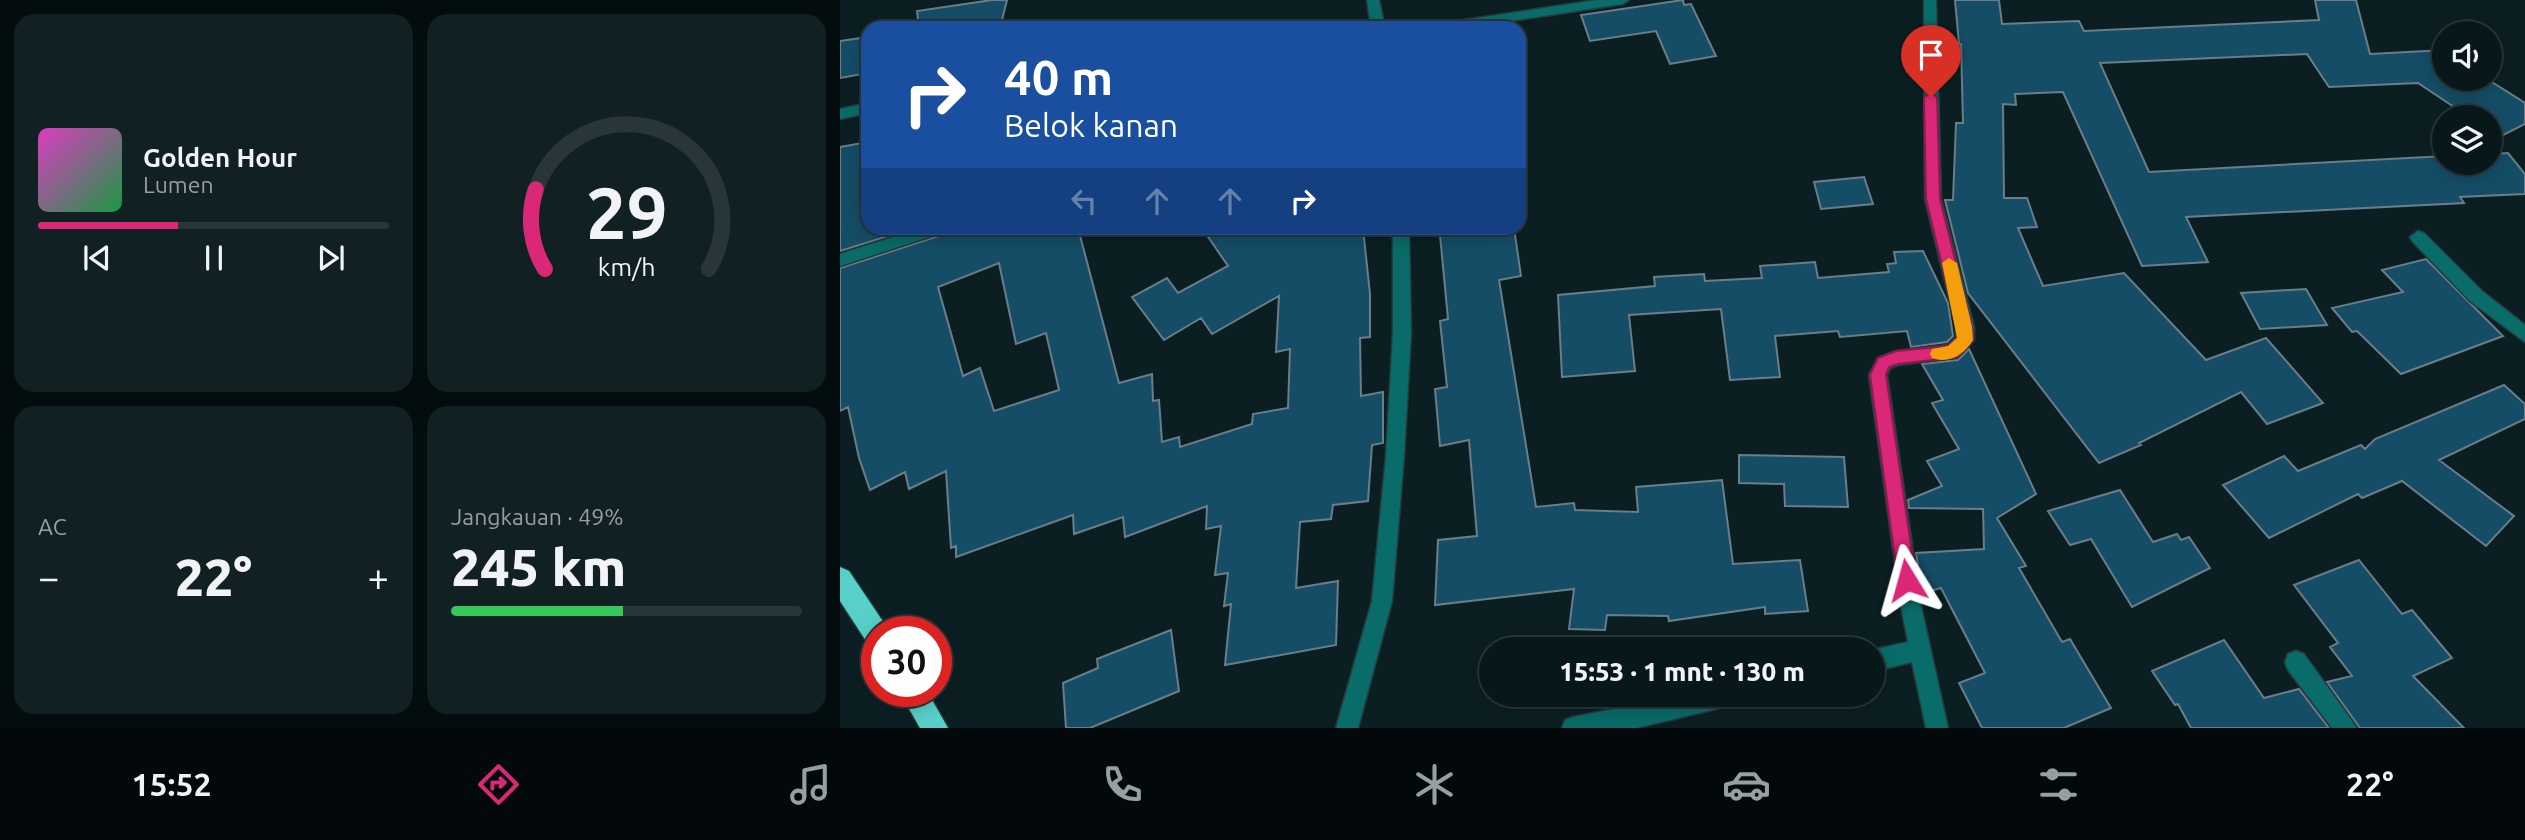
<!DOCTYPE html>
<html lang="id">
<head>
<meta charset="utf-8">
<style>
  :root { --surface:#08171a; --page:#112023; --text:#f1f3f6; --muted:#989fa2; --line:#293639; --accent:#db2777 }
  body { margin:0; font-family:Ubuntu,sans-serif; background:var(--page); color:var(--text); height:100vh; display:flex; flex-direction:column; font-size:26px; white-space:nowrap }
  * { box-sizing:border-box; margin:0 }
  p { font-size:23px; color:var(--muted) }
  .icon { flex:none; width:38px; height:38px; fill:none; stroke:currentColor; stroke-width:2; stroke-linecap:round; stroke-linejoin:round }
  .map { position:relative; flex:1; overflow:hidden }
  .panel { display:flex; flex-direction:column; gap:14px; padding:14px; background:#040d0e; width:840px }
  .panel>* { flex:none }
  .banner { position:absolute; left:21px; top:21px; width:665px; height:214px; border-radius:21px; box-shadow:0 4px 18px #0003,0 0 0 2px var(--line); background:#1a4fa0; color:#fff; overflow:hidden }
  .tools { position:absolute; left:1592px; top:21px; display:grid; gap:14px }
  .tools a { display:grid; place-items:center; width:70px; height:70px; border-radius:50%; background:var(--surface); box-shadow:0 4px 18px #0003,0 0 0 2px var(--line); font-size:35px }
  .speed { position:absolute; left:21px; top:616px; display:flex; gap:14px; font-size:35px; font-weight:700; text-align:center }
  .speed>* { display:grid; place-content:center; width:91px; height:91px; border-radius:50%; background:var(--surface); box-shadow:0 4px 18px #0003,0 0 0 2px var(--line); line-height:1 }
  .speed .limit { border:10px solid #d22; background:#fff; color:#111 }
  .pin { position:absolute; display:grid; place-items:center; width:60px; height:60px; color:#fff; margin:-72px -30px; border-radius:50% 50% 50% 0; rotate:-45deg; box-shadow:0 0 7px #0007 }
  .pin .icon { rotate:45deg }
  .me { position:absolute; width:77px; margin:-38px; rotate:352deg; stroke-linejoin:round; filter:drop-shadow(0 0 5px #0008) }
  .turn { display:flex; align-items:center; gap:24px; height:147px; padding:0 28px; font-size:32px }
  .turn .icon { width:91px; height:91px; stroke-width:2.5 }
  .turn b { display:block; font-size:49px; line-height:60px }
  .lanes { display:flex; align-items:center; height:66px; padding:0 28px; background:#0003; justify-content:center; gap:35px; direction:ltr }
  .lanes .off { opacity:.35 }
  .big { font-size:52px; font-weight:800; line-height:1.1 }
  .panel .card { flex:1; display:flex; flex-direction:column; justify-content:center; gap:10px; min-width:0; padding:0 24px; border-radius:21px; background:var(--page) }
  .panel .dial { align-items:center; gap:0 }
  .dial svg { height:182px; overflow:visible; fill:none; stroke:var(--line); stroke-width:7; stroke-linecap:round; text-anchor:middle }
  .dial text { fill:var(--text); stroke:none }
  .song { display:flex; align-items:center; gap:21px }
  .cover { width:84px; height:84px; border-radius:10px; background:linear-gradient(135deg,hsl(310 70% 55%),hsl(140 70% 35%)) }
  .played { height:7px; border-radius:4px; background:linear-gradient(90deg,var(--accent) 40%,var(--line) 40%) }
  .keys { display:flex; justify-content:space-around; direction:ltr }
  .heat { display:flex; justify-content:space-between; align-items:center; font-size:38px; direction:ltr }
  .charge { height:10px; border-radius:5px; background:linear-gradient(90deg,#34c759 49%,var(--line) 0) }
  .panel .tiles { flex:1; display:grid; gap:14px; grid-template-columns:repeat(2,1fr) }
  .trip { position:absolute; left:639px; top:637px; width:406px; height:70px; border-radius:35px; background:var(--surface); box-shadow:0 4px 18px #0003,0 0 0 2px var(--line); font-weight:800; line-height:70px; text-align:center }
  .tab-bar { display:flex; height:112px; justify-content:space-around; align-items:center; background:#03090a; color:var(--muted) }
  .tab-bar .icon { width:49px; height:49px }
  .tab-bar .current { color:var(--accent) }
  .tab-bar b { font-size:32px; color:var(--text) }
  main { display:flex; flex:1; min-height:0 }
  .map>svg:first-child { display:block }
</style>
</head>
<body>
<main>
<section class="panel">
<div class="tiles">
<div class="card">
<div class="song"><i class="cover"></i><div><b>Golden Hour</b><p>Lumen</p></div></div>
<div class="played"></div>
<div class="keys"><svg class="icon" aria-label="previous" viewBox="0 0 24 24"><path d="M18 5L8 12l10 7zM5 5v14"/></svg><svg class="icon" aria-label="pause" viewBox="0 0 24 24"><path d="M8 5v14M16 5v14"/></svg><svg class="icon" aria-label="next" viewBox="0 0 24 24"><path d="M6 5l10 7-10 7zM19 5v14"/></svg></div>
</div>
<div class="card dial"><svg viewBox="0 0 100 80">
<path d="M14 69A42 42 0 1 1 86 69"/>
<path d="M14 69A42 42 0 0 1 10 34" stroke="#db2777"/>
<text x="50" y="56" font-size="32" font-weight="700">29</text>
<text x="50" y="72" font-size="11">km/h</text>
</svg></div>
<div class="card"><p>AC</p>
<div class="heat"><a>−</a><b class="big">22°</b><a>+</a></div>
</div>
<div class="card"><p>Jangkauan · 49%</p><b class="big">245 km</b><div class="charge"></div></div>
</div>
</section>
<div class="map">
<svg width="1685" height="728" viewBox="0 0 1685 728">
  <rect width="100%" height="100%" fill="#0b1f23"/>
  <path fill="#154d67" stroke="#6a7d88" stroke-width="2" fill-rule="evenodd" d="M152 0H167L160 28H79L77 11Z
    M843 0 844 5 851 4 876 56 830 64 816 31 750 41 741 15Z
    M1115 0H1159L1162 24 1239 21 1244 31 1479 20 1475 0H1516L1530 54 1604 50 1605 79H1647L1685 103V124L1659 137 1650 132V117H1629L1578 83 1489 87 1467 54 1260 63 1309 172 1605 156V163H1650V154L1668 153 1685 174V194L1620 197 1624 203 1346 217 1368 262 1302 266 1223 92 1175 94 1176 105 1163 104 1164 198H1187L1197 227 1178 228 1203 286 1284 273 1366 360 1426 338 1483 403 1427 424 1401 392 1299 443 1301 445 1259 463 1128 293 1105 200H1113L1116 123H1123L1121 44H1119Z
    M28 37V73L0 78V41Z
    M28 142V228H74L0 251V147Z
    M1024 177 1033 204 981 209 974 182Z
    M109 228H238L279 383 312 374 313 401 319 400 322 442 339 437 340 447 412 424 413 414 448 408 450 349 436 352 439 296 372 334 361 318 324 340 292 297 327 278 338 293 388 266 362 228H523L530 294V337L520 338 521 396 543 392V443L532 445 528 501 493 505 491 519 460 522 456 588 498 581 496 645 385 665 391 604 384 606 388 573 375 575 381 526 366 529 367 506 285 537 283 517 234 534 233 515 116 557V546L111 548 106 471 69 489 65 472 30 490 19 458 8 407 0 411V268L105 234ZM159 263 176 344 206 333 219 390 154 411 140 368 123 376 98 287Z
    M602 228H674L681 276 659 280 696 507 734 503 735 510 798 512 796 487 882 480 893 564 960 560 968 611 925 614V607L829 621 828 616 767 615 765 630 729 629 734 589 595 605 598 540 637 536 629 440 600 446 595 389 607 387 600 321 608 319 600 235H603Z
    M1083 251 1108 303 1113 336 1107 342 1071 347 1067 331 1000 337 998 331 935 336 940 377 890 380 881 309 789 315 795 371 722 377 718 295 815 286 814 277 864 274 865 281 922 278 920 266 975 262 978 278 1049 272 1047 264 1056 263 1054 252Z
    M1586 259 1663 336 1561 374 1517 331 1512 332 1492 308 1563 292 1542 270Z
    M1466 289 1487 325 1420 329 1401 293Z
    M1129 349 1196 494 1157 518 1186 566 1179 568 1222 642 1230 639 1271 708 1224 728H1142L1119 683 1145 673 1101 588 1087 592 1079 572 1076 553 1144 549 1143 509 1069 508 1068 500 1102 486 1087 461 1119 449 1092 403 1103 400 1082 364 1118 360Z
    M1664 385 1685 404V419L1599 460 1674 516 1646 546 1562 481 1522 498 1518 494 1429 538 1383 485 1444 456 1458 471 1521 445 1525 449 1535 439Z
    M899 455 1004 457 1008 507 945 506 944 484 899 483Z
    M1280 490 1313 542 1337 534 1341 540 1349 537 1370 568 1292 607 1251 539 1230 545 1208 511Z
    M1519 560 1562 614 1572 610 1612 658 1573 676 1624 728H1520L1487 682 1512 676 1490 647 1498 643 1454 585Z
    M331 630 339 691 250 728H226L223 683 258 668 257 659Z
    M1384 640 1424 698 1459 689 1489 728H1351L1338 704 1335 705 1312 671Z"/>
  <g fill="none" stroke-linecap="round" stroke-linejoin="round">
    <defs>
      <path id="minor" d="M527 0H539L545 28H531Z
        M757 0H789L783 4 624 28H590L597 24Z
        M1084 0H1096L1101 199 1134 327V340L1118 357 1058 365 1050 368 1047 375 1081 606 1108 728H1086L1072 662 1032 672V650L1068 642 1061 606 1029 375 1038 358 1056 351 1108 345 1116 337V327L1085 199Z
        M28 103V113L0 119V109Z
        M81 228H106L104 232 0 266V254Z
        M553 228H569L571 333 564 456 552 601 518 728H496L532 601 546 456 553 333Z
        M1578 231 1584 233 1642 291 1685 325V342L1630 301 1572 241 1570 237Z
        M1456 651 1464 654 1517 728H1492L1448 670 1445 662 1448 654Z
        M844 695H900L897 703 889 706 796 728H722L725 720 733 717Z"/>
      <path id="highway" d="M0 567 9 571 46 626 48 632H37V647L28 644 0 601Z
        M59 691H87L108 728H80Z"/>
    </defs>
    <use href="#minor" stroke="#26393d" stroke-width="3"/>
    <use href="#highway" stroke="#26393d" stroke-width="3"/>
    <use href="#minor" fill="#096c68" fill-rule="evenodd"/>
    <use href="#highway" fill="#58d0ca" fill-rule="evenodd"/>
  </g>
  <path fill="#db2777" stroke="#8e194d" stroke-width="2" d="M1091 93 1097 97 1100 199 1132 327 1133 340 1118 357 1058 364 1049 367 1046 375 1076 580 1074 586 1067 589 1061 586 1058 580 1030 375 1038 358 1056 351 1108 346 1117 338V327L1086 199 1084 97Z"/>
  <path fill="#f59e0b" d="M1109 258 1117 263 1132 327 1133 340C1124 355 1109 364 1092 358L1090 354 1092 349 1108 346 1117 338 1102 263Z"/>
</svg>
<div class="tools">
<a><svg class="icon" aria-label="sound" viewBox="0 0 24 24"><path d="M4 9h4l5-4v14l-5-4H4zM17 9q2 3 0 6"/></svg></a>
<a><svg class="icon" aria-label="layers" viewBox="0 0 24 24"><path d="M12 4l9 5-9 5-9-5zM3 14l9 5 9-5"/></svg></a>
</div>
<div class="speed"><div class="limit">30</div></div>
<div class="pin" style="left:1091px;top:97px;background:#d93025"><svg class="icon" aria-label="arrive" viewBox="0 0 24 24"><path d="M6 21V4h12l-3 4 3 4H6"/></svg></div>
<svg class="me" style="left:1067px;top:580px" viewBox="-20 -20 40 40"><path d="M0-17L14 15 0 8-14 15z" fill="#db2777" stroke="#fff" stroke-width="4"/></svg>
<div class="trip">15:53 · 1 mnt · 130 m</div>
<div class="banner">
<div class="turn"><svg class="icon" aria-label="right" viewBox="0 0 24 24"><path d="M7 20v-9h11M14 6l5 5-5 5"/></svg><div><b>40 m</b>Belok kanan</div></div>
<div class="lanes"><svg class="icon off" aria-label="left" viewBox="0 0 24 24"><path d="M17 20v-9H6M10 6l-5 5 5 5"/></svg><svg class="icon off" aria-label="ahead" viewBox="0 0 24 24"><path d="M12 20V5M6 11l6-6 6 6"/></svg><svg class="icon off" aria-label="ahead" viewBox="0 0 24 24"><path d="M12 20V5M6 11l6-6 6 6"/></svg><svg class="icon" aria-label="right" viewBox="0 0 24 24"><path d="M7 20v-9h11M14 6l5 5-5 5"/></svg></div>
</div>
</div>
</main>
<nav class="tab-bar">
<b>15:52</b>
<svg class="icon current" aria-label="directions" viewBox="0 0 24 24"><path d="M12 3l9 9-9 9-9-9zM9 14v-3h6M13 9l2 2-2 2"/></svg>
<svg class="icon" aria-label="music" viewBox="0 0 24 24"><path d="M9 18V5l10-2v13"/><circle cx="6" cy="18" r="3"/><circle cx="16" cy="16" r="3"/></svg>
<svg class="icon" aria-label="phone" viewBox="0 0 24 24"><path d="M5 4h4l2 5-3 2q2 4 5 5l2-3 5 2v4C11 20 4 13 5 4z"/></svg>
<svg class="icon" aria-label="climate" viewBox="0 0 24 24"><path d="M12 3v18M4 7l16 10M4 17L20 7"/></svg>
<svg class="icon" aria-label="car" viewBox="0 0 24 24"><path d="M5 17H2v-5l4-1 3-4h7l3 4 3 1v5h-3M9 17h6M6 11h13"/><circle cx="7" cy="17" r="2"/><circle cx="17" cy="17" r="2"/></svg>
<svg class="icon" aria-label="filters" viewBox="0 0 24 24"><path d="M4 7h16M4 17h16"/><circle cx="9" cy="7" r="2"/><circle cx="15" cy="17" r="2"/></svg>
<b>22°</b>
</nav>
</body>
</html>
